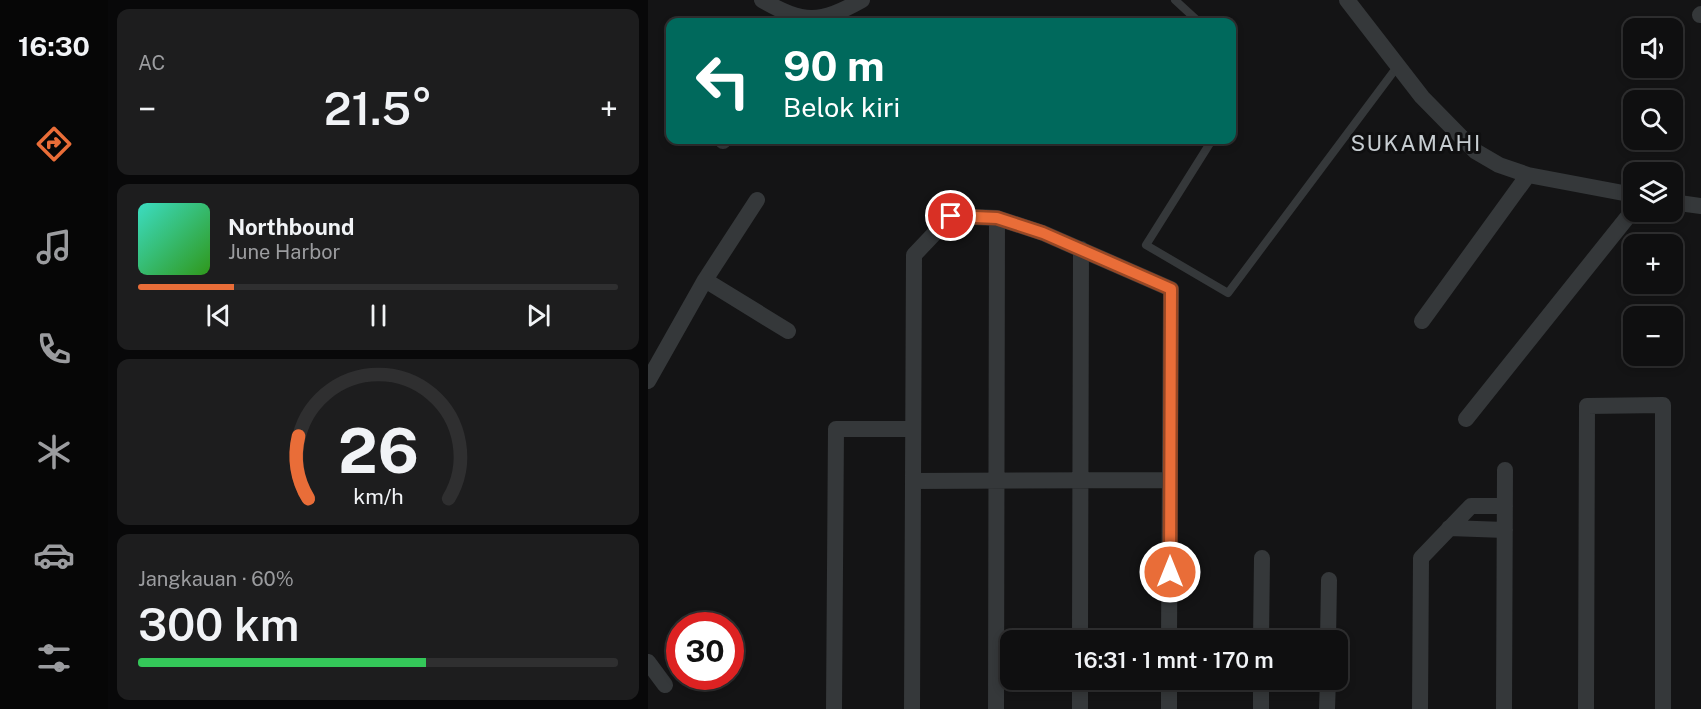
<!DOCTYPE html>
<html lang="id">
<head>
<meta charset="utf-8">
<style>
  :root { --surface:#0f0f10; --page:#1d1d1e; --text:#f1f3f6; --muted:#9b9c9f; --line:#2f2f30; --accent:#e96d38 }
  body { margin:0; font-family:"Public Sans",sans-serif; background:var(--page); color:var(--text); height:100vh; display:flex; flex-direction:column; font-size:22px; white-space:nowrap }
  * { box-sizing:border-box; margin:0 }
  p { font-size:20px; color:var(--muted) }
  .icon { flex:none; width:33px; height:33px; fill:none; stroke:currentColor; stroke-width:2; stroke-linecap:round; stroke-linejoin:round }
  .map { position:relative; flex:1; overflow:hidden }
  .panel { display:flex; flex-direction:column; gap:9px; padding:9px; background:#080809; width:540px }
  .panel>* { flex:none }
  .guide { position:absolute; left:18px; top:18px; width:570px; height:126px; border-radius:12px; box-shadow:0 3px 9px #0003,0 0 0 2px var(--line); background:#00695c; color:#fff; overflow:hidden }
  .buttons { position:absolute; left:975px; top:18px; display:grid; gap:12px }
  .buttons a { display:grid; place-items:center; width:60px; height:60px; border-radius:12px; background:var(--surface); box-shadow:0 3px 9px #0003,0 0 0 2px var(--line); font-size:30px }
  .speed { position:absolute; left:18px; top:612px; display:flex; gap:12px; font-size:30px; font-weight:700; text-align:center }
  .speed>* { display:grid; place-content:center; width:78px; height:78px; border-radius:50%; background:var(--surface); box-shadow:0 3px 9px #0003,0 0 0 2px var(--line); line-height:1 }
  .speed .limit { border:9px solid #d22; background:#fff; color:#111 }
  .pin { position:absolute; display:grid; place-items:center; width:51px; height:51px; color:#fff; margin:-26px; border:3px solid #fff; border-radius:50%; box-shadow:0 2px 6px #0007 }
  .me { position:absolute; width:66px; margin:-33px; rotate:0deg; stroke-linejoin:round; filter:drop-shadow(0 0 4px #0008) }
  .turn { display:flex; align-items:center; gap:21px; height:126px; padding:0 18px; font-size:27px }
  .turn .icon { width:78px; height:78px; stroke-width:2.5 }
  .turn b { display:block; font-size:42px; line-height:51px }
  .big { font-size:45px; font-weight:600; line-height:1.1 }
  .panel .tile { flex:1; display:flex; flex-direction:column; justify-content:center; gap:9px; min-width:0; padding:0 21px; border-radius:12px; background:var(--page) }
  .panel .dial { align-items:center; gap:0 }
  .dial svg { height:156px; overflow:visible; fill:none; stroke:var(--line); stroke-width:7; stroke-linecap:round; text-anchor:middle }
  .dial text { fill:var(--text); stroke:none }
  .song { display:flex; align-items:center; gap:18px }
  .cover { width:72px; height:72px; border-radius:9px; background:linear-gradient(135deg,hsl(170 70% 55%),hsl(110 70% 35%)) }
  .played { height:6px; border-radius:3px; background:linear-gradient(90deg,var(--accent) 20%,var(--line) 20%) }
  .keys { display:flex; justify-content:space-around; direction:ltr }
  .heat { display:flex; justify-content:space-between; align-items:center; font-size:33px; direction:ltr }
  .charge { height:9px; border-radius:4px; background:linear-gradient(90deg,#34c759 60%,var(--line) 0) }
  .trip { position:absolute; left:352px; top:630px; width:348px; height:60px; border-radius:12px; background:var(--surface); box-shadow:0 3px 9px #0003,0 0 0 2px var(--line); font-weight:600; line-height:60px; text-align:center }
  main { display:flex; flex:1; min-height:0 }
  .dock { display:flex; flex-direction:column; width:108px; justify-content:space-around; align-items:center; background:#060606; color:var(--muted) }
  .dock .icon { width:42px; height:42px }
  .dock .active { color:var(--accent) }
  .dock b { font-size:27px; color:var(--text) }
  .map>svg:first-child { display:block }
</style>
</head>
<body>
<main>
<nav class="dock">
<b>16:30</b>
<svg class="icon active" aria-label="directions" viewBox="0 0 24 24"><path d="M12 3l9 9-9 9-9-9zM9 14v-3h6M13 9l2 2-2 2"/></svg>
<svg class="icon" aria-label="music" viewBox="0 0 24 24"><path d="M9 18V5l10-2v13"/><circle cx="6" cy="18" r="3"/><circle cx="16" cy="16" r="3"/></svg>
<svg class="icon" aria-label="phone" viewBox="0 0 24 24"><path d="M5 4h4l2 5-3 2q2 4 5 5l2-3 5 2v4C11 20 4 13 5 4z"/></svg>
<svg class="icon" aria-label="climate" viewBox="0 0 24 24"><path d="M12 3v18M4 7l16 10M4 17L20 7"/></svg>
<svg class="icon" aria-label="car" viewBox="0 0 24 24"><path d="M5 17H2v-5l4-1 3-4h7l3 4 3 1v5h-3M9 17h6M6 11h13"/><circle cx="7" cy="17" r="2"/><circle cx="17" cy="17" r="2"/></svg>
<svg class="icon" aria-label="filters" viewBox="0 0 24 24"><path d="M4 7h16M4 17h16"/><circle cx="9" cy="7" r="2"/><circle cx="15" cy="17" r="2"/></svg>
</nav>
<section class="panel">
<div class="tile"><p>AC</p>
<div class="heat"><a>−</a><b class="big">21.5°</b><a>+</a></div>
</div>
<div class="tile">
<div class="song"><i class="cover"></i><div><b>Northbound</b><p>June Harbor</p></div></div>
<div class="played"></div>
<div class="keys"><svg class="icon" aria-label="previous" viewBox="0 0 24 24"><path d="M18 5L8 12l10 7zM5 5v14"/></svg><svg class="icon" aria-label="pause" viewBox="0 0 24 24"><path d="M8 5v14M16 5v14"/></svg><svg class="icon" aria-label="next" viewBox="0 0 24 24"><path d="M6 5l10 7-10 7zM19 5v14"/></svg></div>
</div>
<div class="tile dial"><svg viewBox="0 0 100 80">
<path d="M14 69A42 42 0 1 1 86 69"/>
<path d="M14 69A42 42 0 0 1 9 37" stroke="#e96d38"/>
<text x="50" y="56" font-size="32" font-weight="700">26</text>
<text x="50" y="72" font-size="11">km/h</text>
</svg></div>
<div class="tile"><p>Jangkauan · 60%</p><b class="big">300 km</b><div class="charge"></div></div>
</section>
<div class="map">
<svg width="1053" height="709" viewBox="0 0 1053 709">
  <rect width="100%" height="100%" fill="#141415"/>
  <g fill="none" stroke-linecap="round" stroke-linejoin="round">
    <path stroke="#35383a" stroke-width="8" d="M527 0 551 22
      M564 140 498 245 580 293 749 67"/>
    <path stroke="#35383a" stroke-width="16" d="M114 0C156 24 171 24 214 0
      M699 0 774 97 827 151 851 165 880 175 986 195
      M1052 15 1053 14
      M75 141V140
      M1024 202 1053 206
      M57 280 109 200
      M774 321 880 175
      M0 381 57 280 140 331
      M818 419 986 209
      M265 481 522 480
      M801 528 857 530
      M432 640 433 249
      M613 640 614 558
      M680 640 681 580
      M0 662 17 685
      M186 709 188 429H265
      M264 709 266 255 303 216 349 218 395 233 523 289 521 640
      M348 709 349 218
      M432 709V680
      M521 709V680
      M613 709V680
      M679 709 680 680
      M772 709 773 558 823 506H857
      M856 709 857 470
      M938 709 939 406 1015 405V709"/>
  </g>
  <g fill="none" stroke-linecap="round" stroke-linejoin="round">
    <defs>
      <path id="route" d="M303 216 349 218 395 233 523 289 522 572"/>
    </defs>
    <use href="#route" stroke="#974724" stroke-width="15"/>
    <use href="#route" stroke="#e96d38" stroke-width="10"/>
  </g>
  <g text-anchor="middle" stroke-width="6" stroke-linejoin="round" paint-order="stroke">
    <g font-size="22" letter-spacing="1.5" fill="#c7cdd1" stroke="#0f0f10">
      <text x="768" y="151">SUKAMAHI</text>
    </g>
  </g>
</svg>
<div class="buttons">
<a><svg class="icon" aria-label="sound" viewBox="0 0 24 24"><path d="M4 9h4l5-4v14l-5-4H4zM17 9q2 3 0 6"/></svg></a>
<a><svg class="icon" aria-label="search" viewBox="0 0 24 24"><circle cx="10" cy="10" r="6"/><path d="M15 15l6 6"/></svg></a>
<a><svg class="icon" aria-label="layers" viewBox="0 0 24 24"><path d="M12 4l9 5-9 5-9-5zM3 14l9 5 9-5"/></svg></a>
<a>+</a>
<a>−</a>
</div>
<div class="speed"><div class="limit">30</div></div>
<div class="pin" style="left:303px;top:216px;background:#d93025"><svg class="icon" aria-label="arrive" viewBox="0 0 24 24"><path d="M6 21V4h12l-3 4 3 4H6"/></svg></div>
<svg class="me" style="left:522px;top:572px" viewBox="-20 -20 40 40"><circle r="17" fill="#e96d38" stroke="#fff" stroke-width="3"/><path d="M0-11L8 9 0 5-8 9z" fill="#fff"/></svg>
<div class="trip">16:31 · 1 mnt · 170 m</div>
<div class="guide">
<div class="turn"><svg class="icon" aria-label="left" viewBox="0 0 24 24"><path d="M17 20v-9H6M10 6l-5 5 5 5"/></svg><div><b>90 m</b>Belok kiri</div></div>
</div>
</div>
</main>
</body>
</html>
